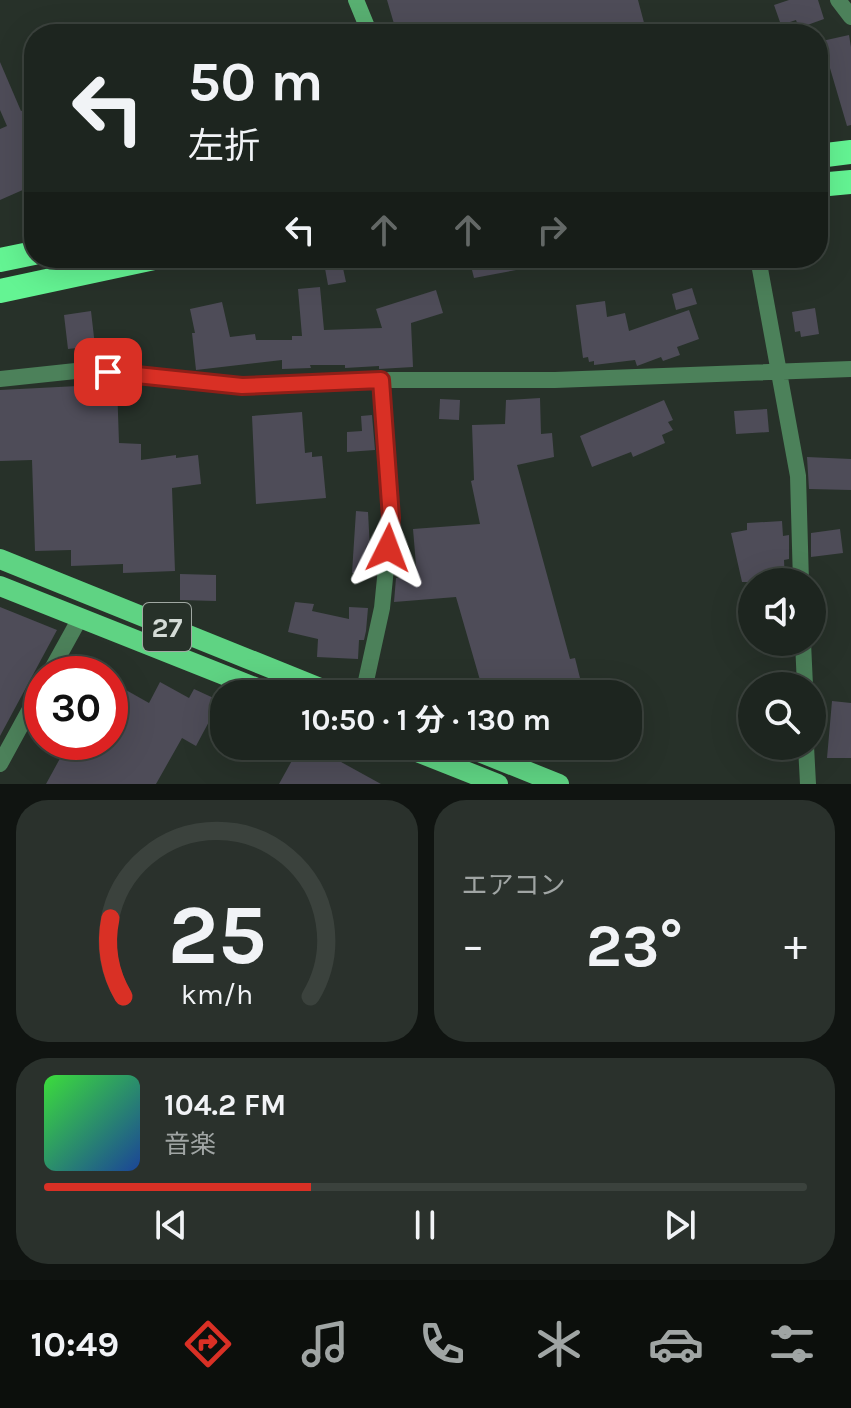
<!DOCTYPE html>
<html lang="ja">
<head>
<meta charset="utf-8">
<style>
  :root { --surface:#1d251f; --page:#2a312c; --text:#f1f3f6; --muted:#a0a5a4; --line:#3b423d; --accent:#d93025 }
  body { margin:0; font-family:Karla,"Noto Sans JP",sans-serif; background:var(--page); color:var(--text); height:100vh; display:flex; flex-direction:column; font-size:30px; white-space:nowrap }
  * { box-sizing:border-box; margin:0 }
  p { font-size:26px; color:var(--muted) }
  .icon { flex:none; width:44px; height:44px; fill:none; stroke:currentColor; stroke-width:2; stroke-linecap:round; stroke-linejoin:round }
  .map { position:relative; height:784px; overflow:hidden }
  .sheet { display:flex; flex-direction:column; gap:16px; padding:16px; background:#101411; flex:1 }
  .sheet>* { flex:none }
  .guide { position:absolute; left:24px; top:24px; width:804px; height:244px; border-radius:32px; box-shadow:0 8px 32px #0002,0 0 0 2px var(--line); background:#1d251f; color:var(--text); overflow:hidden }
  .tools { position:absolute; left:738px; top:568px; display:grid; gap:16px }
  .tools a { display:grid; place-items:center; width:88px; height:88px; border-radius:50%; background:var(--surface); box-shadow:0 8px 32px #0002,0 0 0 2px var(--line); font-size:40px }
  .speed { position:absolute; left:24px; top:656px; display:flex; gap:16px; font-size:40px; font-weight:700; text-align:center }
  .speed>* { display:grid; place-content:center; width:104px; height:104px; border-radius:50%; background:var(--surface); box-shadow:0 8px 32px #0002,0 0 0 2px var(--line); line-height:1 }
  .speed .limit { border:12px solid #d22; background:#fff; color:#111 }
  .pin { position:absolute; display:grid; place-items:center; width:68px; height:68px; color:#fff; margin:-34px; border-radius:16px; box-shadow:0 4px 12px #0006 }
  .me { position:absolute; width:88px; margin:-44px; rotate:3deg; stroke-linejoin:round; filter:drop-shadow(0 0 6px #0008) }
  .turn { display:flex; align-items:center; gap:28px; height:168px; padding:0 32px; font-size:36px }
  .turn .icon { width:104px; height:104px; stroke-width:2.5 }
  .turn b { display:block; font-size:56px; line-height:68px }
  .lanes { display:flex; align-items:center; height:76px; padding:0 32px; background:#0003; justify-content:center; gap:40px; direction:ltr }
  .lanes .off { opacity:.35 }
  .big { font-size:60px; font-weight:700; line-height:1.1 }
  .sheet .card { flex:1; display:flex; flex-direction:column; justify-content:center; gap:12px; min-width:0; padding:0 28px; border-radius:32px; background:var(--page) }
  .sheet .dial { align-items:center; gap:0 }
  .dial svg { height:208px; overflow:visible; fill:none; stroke:var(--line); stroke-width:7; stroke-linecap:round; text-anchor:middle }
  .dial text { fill:var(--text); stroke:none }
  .song { display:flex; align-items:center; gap:24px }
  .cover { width:96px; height:96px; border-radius:12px; background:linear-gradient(135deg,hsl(120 70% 55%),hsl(220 70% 35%)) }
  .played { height:8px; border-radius:4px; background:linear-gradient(90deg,var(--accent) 35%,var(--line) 35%) }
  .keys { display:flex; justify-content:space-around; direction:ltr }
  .heat { display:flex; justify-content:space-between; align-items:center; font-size:44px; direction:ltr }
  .sheet .tiles { flex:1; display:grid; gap:16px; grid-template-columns:1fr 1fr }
  .card:last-child { grid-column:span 2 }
  .trip { position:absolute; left:210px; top:680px; width:432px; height:80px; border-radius:32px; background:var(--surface); box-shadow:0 8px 32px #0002,0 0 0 2px var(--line); font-weight:700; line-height:80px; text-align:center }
  .tab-bar { display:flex; height:128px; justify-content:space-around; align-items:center; background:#0c0f0c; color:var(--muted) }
  .tab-bar .icon { width:56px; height:56px }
  .tab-bar .current { color:var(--accent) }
  .tab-bar b { font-size:36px; color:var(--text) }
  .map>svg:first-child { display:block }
</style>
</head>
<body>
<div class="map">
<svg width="851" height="784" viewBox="0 0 851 784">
  <rect width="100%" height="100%" fill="#273129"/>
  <path fill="#4e4c58" d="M387 0H638L647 34H397Z
    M789 0H818L824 19 799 28 796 20 781 25 774 5Z
    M849 35 851 47V125L847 126 822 41Z
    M0 62 21 111 34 106V185L0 200V129L7 126 0 110Z
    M469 258H531L532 267 474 278Z
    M341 259 346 282 328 285 324 263Z
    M320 287 324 330 382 328 376 309 436 290 443 313 411 323 413 367 379 369V366L345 368V365H310L311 368 282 369V360L196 370 192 333H195L190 309 222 302 230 337 255 334 256 340H292V336H302L298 289Z
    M692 288 697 304 676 310 672 294Z
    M605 301 607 317 625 313 629 331 689 310 699 339 677 347 680 355 663 361 661 357 637 366 635 360 594 365V361L589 362 588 357 583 358 576 305Z
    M815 308 819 334 801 337 800 331 795 332 792 312Z
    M91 311 95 346 68 349 64 315Z
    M117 384 119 443 141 444V460L176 455V458L198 455 201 484 172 488 175 571 123 573V564L71 566V550L35 551 32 460 0 461V390Z
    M540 398 541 434 552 433 554 457 517 465 570 659 575 658 584 694H484L456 597 394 602 396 578 417 577 413 529 480 524 471 481 474 480 472 425 505 424 506 400Z
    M440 399 460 400 459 420 439 419Z
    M664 400 673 420 668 422 673 430 662 435 665 443 633 457 631 452 592 467 580 436Z
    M767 409 769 432 736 434 734 411Z
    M302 412 305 453 312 452V457L322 456 326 498 256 504 252 416Z
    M372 415 375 450 347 452V432L362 431 361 416Z
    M807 457 851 459V490L809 489Z
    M356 511 368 512 370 549H373L375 572 352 573Z
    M782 521 783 536 789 535V559L784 560 785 582H742L731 533 747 530V523Z
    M840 529 843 553 811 557V533Z
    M180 574 216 575V601L180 600Z
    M295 602 314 604 312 611 349 619V607L368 608 366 631 364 640H359L358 659 317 657 318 639 288 632Z
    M0 607 57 630 0 736Z
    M110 681 149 703 160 682 189 698 194 689 220 701 196 746 182 738 156 784H46L69 742H110Z
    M832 701 851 703V758H827Z
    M300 746H312L381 784H279Z"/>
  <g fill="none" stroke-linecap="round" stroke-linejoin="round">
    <path stroke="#4c815a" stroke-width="16" d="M838 0 851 17
      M758 258 798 476 801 582
      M0 379 85 370 242 386 381 380H555L851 369
      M803 642 805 686
      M49 674 80 618
      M360 694 366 681 382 608 391 518 381 380
      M806 746 808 784
      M0 764 42 687"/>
    <path stroke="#58af71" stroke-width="16" d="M356 0 370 34"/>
    <path stroke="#5fd383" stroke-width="20" d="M0 559 335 694
      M0 586 272 694
      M402 746 498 784
      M464 746 559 784"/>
    <path stroke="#64f493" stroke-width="24" d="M818 156 851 152
      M818 185 851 182
      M0 260 34 253
      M0 291 154 258"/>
  </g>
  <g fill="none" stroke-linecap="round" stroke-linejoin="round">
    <defs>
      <path id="route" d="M108 372 242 386 381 380 391 518 388 548"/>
    </defs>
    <use href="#route" stroke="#8d1f18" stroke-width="20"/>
    <use href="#route" stroke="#d93025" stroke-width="14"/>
  </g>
  <g text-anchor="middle" stroke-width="8" stroke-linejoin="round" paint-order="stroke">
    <rect fill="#273129" stroke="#a0a8a2" stroke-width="2" x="143" y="603" width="48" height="48" rx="6"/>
    <g font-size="28" font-weight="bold" fill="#d4dbd6">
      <text x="167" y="637">27</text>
    </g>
  </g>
</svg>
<div class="tools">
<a><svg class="icon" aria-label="sound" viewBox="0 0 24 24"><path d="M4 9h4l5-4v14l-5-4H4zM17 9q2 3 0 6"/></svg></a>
<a><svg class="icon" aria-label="search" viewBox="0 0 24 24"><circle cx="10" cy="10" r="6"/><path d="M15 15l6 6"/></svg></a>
</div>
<div class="speed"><div class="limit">30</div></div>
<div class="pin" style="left:108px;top:372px;background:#d93025"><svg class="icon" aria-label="arrive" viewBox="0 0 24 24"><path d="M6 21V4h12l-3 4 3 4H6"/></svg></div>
<svg class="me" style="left:388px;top:548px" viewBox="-20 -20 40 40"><path d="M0-17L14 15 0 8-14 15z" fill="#d93025" stroke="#fff" stroke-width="4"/></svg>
<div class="trip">10:50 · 1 分 · 130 m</div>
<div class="guide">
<div class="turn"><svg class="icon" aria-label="left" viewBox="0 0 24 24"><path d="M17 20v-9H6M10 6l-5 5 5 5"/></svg><div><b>50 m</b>左折</div></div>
<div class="lanes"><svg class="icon" aria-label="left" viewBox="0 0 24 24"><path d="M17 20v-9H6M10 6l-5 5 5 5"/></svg><svg class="icon off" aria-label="ahead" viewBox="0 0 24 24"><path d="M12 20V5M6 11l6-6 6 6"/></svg><svg class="icon off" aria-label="ahead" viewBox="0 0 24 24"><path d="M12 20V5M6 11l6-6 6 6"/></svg><svg class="icon off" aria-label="right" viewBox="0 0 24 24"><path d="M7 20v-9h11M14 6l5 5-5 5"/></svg></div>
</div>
</div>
<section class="sheet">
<div class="tiles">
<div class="card dial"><svg viewBox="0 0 100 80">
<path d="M14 69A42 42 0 1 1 86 69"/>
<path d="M14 69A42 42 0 0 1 9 39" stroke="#d93025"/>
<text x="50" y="56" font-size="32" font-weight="700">25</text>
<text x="50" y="72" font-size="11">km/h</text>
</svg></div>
<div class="card"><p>エアコン</p>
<div class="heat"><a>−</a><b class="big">23°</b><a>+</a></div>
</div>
<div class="card">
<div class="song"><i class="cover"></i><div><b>104.2 FM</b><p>音楽</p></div></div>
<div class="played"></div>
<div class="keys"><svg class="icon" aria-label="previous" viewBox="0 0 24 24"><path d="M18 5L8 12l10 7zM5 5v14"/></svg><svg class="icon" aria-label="pause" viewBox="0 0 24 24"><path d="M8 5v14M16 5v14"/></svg><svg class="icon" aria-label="next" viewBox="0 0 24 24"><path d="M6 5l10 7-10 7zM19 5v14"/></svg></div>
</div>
</div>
</section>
<nav class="tab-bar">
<b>10:49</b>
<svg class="icon current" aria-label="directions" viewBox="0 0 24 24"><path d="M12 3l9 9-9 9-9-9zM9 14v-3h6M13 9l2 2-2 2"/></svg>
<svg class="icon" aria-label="music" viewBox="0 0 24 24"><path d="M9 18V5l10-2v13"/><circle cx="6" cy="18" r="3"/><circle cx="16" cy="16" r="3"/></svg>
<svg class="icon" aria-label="phone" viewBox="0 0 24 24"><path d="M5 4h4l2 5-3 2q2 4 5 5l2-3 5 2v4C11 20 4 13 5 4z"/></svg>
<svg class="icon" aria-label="climate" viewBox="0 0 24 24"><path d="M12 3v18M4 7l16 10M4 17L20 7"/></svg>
<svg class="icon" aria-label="car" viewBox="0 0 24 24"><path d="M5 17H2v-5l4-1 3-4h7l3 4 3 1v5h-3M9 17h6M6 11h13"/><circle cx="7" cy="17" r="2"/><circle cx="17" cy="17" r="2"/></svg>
<svg class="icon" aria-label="filters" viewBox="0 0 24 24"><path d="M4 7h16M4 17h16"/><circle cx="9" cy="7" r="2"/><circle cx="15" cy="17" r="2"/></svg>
</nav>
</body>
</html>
